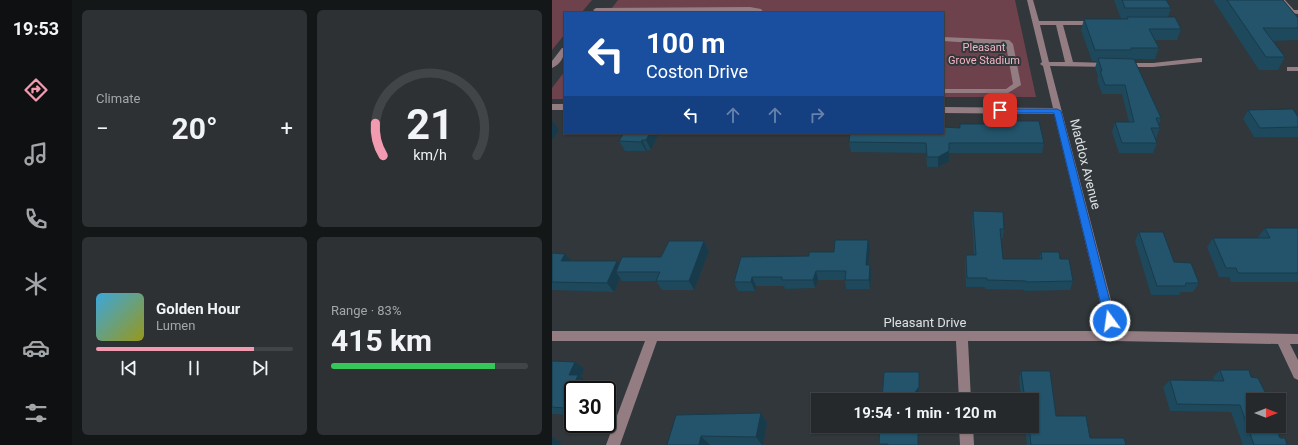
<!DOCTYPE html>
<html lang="en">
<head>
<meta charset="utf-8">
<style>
  :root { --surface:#25292c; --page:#2d3134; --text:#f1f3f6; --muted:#a3a6a9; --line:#424548; --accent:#f29ab0 }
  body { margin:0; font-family:Roboto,sans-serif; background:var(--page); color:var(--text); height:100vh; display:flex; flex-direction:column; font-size:15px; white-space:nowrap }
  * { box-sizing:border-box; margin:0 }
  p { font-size:13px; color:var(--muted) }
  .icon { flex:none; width:22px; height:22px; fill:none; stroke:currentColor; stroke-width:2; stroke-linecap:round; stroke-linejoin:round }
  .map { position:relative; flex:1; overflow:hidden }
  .panel { display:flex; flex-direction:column; gap:10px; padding:10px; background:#141718; width:480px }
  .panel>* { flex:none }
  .guide { position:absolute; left:12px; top:12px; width:380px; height:122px; border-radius:0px; box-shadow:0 1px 3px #0004,0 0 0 1px var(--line); background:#1a4fa0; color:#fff; overflow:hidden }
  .needle { width:26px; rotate:90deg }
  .buttons { position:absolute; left:694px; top:393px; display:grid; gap:8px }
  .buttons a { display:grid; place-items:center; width:40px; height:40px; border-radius:0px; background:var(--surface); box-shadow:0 1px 3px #0004,0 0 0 1px var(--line); font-size:20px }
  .speed { position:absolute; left:12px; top:381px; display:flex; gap:8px; font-size:20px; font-weight:700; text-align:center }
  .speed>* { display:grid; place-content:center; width:52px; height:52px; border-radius:50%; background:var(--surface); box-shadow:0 1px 3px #0004,0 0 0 1px var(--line); line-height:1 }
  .speed .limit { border:2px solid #111; border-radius:6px; background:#fff; color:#111 }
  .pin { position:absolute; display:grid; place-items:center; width:34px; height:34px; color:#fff; margin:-17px; border-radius:8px; box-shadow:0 2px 6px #0006 }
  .me { position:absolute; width:44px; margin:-22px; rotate:346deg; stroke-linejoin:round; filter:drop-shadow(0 0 3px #0008) }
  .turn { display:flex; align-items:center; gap:14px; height:84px; padding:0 16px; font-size:18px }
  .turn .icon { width:52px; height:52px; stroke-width:2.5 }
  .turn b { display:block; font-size:28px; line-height:34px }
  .lanes { display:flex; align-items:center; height:38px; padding:0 16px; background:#0003; justify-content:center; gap:20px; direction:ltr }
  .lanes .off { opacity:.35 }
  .big { font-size:30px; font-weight:700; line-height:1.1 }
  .panel .tile { flex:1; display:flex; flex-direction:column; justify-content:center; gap:6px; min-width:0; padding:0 14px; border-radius:6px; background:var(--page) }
  .panel .dial { align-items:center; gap:0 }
  .dial svg { height:104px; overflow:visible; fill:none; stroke:var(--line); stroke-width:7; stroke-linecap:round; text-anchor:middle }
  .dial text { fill:var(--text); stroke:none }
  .song { display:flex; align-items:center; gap:12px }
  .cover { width:48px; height:48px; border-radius:6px; background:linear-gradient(135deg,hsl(200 70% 55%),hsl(60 70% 35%)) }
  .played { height:4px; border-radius:2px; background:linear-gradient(90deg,var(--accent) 80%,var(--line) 80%) }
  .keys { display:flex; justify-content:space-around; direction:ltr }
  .heat { display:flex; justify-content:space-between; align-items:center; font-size:22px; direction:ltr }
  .charge { height:6px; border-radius:3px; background:linear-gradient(90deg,#34c759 83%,var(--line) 0) }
  .panel .tiles { flex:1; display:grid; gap:10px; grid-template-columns:repeat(2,1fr) }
  .trip { position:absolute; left:259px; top:393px; width:228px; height:40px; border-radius:0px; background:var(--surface); box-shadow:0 1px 3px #0004,0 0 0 1px var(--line); font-weight:700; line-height:40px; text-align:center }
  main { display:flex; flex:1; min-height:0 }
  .tabs { display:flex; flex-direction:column; width:72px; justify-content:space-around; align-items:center; background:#0f1012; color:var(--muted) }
  .tabs .icon { width:28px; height:28px }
  .tabs .active { color:var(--accent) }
  .tabs b { font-size:18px; color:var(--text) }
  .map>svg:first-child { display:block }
</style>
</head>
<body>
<main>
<nav class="tabs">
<b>19:53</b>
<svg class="icon active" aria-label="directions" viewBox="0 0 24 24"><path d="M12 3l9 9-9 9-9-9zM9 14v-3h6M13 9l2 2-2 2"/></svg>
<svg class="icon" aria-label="music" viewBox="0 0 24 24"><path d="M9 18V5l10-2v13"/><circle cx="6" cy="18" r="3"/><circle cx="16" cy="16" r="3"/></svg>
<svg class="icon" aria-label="phone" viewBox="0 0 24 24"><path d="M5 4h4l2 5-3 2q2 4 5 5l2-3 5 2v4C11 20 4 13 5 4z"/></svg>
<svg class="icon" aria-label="climate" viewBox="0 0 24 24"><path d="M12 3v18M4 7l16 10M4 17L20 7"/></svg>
<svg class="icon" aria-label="car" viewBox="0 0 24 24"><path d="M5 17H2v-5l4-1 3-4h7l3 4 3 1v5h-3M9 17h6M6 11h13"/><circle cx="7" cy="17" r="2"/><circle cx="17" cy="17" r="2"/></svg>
<svg class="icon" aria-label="filters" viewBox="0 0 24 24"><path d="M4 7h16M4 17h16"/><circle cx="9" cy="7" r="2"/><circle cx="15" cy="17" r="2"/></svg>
</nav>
<section class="panel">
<div class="tiles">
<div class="tile"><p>Climate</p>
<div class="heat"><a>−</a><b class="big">20°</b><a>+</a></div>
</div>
<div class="tile dial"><svg viewBox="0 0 100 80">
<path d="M14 69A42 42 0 1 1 86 69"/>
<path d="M14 69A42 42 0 0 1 8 44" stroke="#f29ab0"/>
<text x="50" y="56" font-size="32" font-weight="700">21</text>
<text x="50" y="72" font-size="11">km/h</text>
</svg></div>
<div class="tile">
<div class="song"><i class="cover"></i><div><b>Golden Hour</b><p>Lumen</p></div></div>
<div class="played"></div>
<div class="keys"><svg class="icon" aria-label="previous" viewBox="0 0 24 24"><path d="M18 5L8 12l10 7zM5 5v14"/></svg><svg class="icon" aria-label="pause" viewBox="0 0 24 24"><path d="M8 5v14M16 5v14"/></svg><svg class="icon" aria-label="next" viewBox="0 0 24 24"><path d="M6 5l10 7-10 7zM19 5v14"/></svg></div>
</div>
<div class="tile"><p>Range · 83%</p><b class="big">415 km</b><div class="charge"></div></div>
</div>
</section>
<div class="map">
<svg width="746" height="445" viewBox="0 0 746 445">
  <rect width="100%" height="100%" fill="#31373a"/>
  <path fill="#6d424d" d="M0 0H40L29 13H13V34L0 50Z
    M66 0H463L484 97H391V13H56Z
    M13 71V99H0V88Z"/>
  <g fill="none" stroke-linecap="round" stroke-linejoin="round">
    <path fill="#947d82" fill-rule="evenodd" d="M475 0H481L487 21H545L548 23 545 25H511L521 62 556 63H559V67L498 66 567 331 746 334V344H738L746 360V380L742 378 726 344 562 341H416L419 400H407L404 341H105L68 445H54L93 341H0V331H555L502 114 391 113V107L501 108 491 66 488 64 490 62ZM488 25H504L513 62H497Z
      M727 0H733L742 10H746V14L738 13Z
      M198 7 209 9 212 13 198 11 44 12 41 10 44 8Z
      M391 37 457 40 461 44 469 85 456 93H391V89H454L461 84 454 45 391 41Z
      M10 48H13C13 56 8 65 0 68V61Z
      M647 58H650V62L601 67H572L568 65 572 63H601Z
      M735 67H746V71H735Z
      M0 104H13V110H0Z
      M407 426H421L422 445H408Z"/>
  </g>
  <path fill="#1e485c" d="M562 0H614L619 8 616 17 629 29 625 40H603L607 48 603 59H582L609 118 607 124 608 128 604 138H603L605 143 601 153H567L560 132 563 122H577L570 94H550L545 80 546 76 543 68 545 61H540L529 30 532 19H569Z
    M661 0H731L746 18V40L721 41 733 57 726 70H707Z
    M696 110 746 117V137H702L691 119Z
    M460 121 492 143 490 153H397V161L386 167H375L374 153 299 152 297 142 408 128V124H460Z
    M72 133H105L106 135 99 150H95L94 151H73L67 141Z
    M421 211 452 229 451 238H449L451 259H487L489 252 508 259 521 281 518 290 472 291V290L433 289V287H414L413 264 414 255H422L420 221Z
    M713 228H746V282H679L677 277H667L655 247 661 238H707L706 237Z
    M587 232 622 262 647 283 641 292H629L627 295H599L583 241Z
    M152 241 157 251 142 290H110L104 281H70L68 278 62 292 0 290V253L19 261H65L67 264 109 257Z
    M318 250 316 265 319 274 318 289H294L293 280H266L263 288 233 289 232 286H204L203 291H186L182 282 257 256 282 252Z
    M0 361 23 362 32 369 29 377 35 382 32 390H21V415L0 414Z
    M668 370 701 400 728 438 735 445H691L679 412 618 411 611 387 618 380H662L661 377Z
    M469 371 504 416 538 438 574 445H475L473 426H480V400H469L467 379Z
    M209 413 215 423 211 445H115Z"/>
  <path fill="#183b4b" d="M0 121 7 130 0 140Z
    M98 133H105L106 135 99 150 94 140Z
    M90 140 95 150 94 151 89 142Z
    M397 151V161L386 167V157Z
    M316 240 318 250 315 274 314 265Z
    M152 241 157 251 142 290 137 281Z
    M13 254 21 263 9 261Z
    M65 261 71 270 64 272 68 278 62 292 55 283Z
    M318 265 319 274 318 289 317 280Z
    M264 271 266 280 263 288 261 280Z
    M200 277 204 286 203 291 199 282Z
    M23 362 32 369 29 377 35 382 32 390H21V415L12 408 17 375Z
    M367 372V394L363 400H360V396Z
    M209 413 215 423 211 445H210L204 437Z
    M149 436 158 445H147Z
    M0 437 9 442 8 445H0Z"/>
  <path fill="#23546b" stroke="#183b4b" d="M570 0H614L619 8H573Z
    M675 0H731L746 18V28H711L733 57H714Z
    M575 17H623L629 29H597L607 48H579V50H543L532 19H576Z
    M546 58 582 59 609 118H604L608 128H599L605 143H570L563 122H582L573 85H553L548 71H550Z
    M741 109 746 117V127L708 128 696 110Z
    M460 121H487L492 143H397V151L386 157H375L374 143 297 142 298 133H391V127L408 128V124H461Z
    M72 133H98L94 140H90L89 142 67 141Z
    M421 211 451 212 452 229H448L451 259H490L489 252H507L508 259H517L521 281 475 282 474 281 435 280V278H415L414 255H424Z
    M713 228H746V273H686L684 268H674L661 238H718Z
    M587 232H611L622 262 639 263 647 283H634L633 286H605Z
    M283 240H316L314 265H318L317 280H293L294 271H264L261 280H230V277H200L199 282H182L189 257 257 256V252H282Z
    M117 241H152L137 281H104L108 272H64L70 257H109Z
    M0 253 13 254 9 261H65L55 283 0 282Z
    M0 361 23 362 17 375H26L12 408 0 407Z
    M668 370H697L699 377 706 378 717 400H701V426H723L728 438H733L735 445H702L688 405 625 404 618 380 672 381Z
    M469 371H498L504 416H534L538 438H572L574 445H479L477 426H480V400H473Z
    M332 372H367V387L360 396V400H330Z
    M209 413 204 437 149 436 147 445H115L124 415Z
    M328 426H366V445H336V444H327Z"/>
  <path fill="#1a73e8" stroke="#114b97" d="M445 109H505L509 111 563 321 562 324H554L553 321 502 113H448L445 112Z"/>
  <g text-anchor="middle" stroke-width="4" stroke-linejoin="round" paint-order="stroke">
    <g font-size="11" fill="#f6b6c5" stroke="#31373a">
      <text x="432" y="51">Pleasant<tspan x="432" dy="13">Grove Stadium</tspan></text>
    </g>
    <g font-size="13" fill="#dde1e3" stroke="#31373a">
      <text transform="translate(534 164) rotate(76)" y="5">Maddox Avenue</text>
      <text x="373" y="327">Pleasant Drive</text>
    </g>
  </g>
</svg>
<div class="buttons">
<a><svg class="needle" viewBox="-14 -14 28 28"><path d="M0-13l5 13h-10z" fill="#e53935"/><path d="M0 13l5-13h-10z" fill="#a3a6a9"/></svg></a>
</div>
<div class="speed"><div class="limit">30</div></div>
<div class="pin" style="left:448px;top:110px;background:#d93025"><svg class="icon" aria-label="arrive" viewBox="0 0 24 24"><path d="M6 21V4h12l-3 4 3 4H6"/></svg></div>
<svg class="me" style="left:558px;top:321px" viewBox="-20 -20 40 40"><circle r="17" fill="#1a73e8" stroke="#fff" stroke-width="3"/><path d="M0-11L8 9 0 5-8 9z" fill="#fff"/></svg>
<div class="trip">19:54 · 1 min · 120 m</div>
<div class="guide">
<div class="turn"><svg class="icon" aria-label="left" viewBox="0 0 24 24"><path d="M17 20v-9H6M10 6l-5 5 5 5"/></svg><div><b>100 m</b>Coston Drive</div></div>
<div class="lanes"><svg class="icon" aria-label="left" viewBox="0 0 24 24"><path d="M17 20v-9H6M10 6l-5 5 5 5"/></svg><svg class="icon off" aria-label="ahead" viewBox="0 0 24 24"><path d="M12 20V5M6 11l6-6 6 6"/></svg><svg class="icon off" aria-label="ahead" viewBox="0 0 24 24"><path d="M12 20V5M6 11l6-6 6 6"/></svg><svg class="icon off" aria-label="right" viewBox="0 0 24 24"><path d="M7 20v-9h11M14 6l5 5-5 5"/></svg></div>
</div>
</div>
</main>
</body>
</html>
